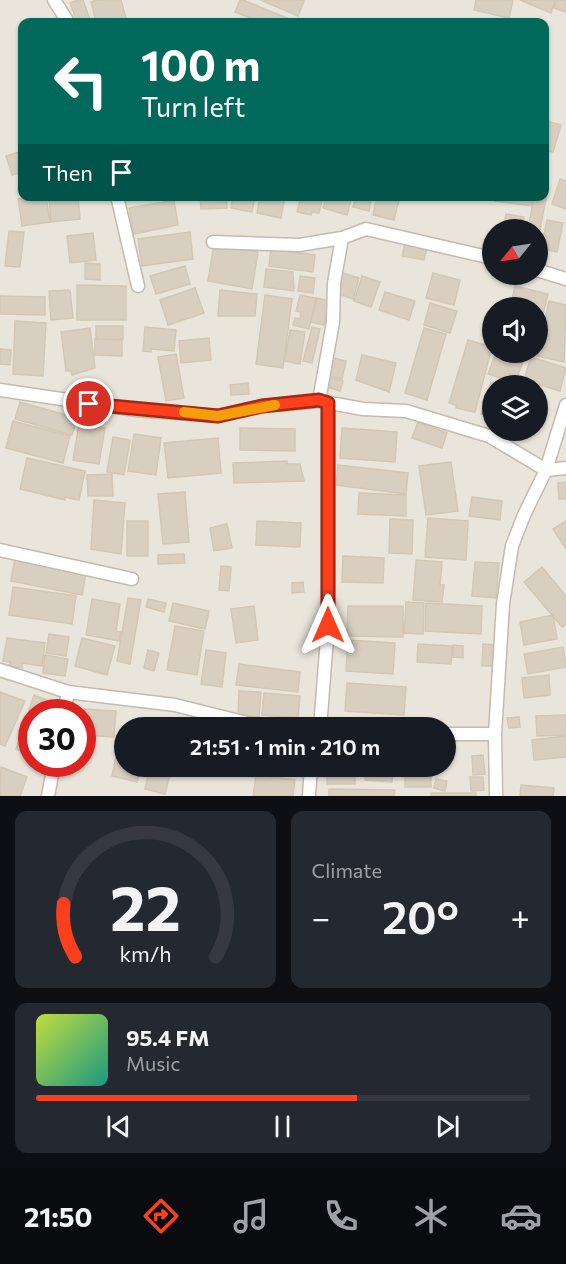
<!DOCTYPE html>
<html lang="en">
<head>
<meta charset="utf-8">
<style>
  :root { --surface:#171b24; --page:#242831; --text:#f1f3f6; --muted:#9ea1a6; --line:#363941; --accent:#fc3f1d }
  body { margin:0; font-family:Commissioner,sans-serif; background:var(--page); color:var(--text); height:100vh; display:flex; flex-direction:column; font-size:22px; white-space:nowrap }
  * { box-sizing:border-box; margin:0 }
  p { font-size:20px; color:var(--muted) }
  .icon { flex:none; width:33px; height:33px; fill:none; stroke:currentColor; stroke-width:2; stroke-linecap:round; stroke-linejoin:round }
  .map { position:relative; height:796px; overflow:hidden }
  .drawer { display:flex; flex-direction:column; gap:15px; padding:15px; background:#0d0f14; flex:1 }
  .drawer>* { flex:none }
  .hud { position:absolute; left:18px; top:18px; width:531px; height:183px; border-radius:12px; box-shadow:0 2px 4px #0004; background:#00695c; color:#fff; overflow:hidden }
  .needle { width:39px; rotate:240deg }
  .controls { position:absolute; left:482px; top:219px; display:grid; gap:12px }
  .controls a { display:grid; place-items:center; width:66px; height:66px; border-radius:50%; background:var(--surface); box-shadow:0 2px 4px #0004; font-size:30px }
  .speed { position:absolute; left:18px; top:699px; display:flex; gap:12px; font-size:30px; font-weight:700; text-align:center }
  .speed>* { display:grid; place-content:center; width:78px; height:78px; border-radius:50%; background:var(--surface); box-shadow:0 2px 4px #0004; line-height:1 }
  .speed .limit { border:9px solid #d22; background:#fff; color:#111 }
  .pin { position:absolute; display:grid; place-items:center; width:51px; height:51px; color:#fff; margin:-26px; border:3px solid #fff; border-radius:50%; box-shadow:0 2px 6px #0007 }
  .me { position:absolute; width:66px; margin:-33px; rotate:0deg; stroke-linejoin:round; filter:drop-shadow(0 0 4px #0008) }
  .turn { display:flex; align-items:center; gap:21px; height:126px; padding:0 24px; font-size:27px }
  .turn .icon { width:78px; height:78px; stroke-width:2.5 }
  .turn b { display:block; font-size:42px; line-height:51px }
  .then { display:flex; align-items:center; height:57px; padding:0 24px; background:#0003; gap:12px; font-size:22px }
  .big { font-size:45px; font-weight:600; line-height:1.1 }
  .drawer .card { flex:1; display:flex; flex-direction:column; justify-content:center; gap:9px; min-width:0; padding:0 21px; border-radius:12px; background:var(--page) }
  .drawer .dial { align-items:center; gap:0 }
  .dial svg { height:156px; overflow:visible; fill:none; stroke:var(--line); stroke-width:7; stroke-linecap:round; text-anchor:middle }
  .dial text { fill:var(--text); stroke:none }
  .song { display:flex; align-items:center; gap:18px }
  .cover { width:72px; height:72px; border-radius:9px; background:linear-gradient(135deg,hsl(70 70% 55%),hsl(170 70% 35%)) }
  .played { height:6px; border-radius:3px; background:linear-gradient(90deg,var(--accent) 65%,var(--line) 65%) }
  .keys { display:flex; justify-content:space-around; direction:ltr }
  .heat { display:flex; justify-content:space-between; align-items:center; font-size:33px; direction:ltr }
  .drawer .tiles { flex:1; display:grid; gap:15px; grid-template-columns:1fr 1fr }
  .card:last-child { grid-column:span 2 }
  .trip { position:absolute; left:114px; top:717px; width:342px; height:60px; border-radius:30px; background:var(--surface); box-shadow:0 2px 4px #0004; font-weight:600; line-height:60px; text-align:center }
  .tabs { display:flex; height:96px; justify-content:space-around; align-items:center; background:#090b0e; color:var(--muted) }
  .tabs .icon { width:42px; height:42px }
  .tabs .selected { color:var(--accent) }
  .tabs b { font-size:27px; color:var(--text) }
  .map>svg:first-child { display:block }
</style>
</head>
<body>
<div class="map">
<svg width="566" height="796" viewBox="0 0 566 796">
  <rect width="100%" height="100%" fill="#f6f3ec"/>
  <path fill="#eae5da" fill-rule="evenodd" d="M0 0H566V796H0ZM22 22H544V196H22ZM492 230H537V274H492ZM492 308H537V352H492ZM492 386H537V430H492ZM32 712H82V764H32ZM124 728H446V766H124Z"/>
  <path fill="#d8cfc1" stroke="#d3c7b4" stroke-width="1.5" d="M78 0H83L91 22H77L70 3Z
    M97 0H121L127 22H96L91 2Z
    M240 0H243L294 21 260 22 235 12Z
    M261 0H303L304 1 298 16Z
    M476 0H513L509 18 474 10Z
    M520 0H555L551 13Z
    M557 0H566V12L554 8Z
    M546 121 561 125 553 152 544 150Z
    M22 151V172L12 175 6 156Z
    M560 179 566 181V209L552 204Z
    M544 194H547L537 244V230H528L534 196H544Z
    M46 196 50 222 22 226 18 199Z
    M49 196H78L80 219 51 222Z
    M200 196H226L227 208 201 209Z
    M233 196H255L252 212 231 208Z
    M260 196H285L281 218 257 213Z
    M301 196H323L319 213 312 212 311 215 297 212Z
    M326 196H352L347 215 323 208Z
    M356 196H372L369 211 353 207Z
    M377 196H400L394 220 373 215Z
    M495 196H533L532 206 495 201Z
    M174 200 178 225 134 234 129 208Z
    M506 214 524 217 522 230H503Z
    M547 220 563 223 557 252 541 249Z
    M9 231 24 232 20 267 5 266Z
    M190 232 193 259 142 266 138 239Z
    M93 233 96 260 70 263 67 236Z
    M214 244 258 252 252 289 208 281Z
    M405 244 427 248 424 260 402 256Z
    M271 249 315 255 313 272 269 266Z
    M85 263 100 264V280L85 279Z
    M185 266 190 284 156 294 150 276Z
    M266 269 293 272 294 291 264 287Z
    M343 273 359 278 353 299 336 293Z
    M433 273 460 280 454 305 426 298Z
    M300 276 315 278 313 293 298 291Z
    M362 276 380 282 371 307 354 301Z
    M77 285 126 286V320H77Z
    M515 286 548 294 537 339V308H510Z
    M195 288 204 313 168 325 160 300Z
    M70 290 73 318 51 320 49 291Z
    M220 290 257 294 255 316H218Z
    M385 292 415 301 409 320 379 310Z
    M265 295 292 299 283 368 256 364Z
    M300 295 316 298 309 329 293 325 295 318 300 319 301 312 296 311Z
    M0 296 45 297V315L0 314Z
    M317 298 329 301 324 325 311 322Z
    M549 301 566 305 564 362 537 356Z
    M430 303 457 311 450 333 424 325Z
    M15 321 46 323 43 376 13 374Z
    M96 326H123V339H96Z
    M145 327 176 330 174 351 151 349V352L143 351Z
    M312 327 320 329 312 363 303 361Z
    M90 328 95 368 72 375 71 371H66L61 332Z
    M424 328 446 334 427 400 405 393Z
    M290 330 305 332 300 364 285 361Z
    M209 338 211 360 181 363 179 341Z
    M95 339 122 340V356L95 355Z
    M468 340 492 347 475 412 456 408V405L449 403Z
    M0 349 11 350 10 365 0 364Z
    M496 352H506L524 359 515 383 488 374Z
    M176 354 184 398 166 401 158 357Z
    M362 355 396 363 389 392 356 380Z
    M329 357 346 361 342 379 325 375Z
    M531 357 566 368 560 391 524 380Z
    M330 378 343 381 340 391 327 387Z
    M491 382 503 386H492V417L481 414Z
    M248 383 249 394 231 395 230 385Z
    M20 402 77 418 72 435 15 419Z
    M13 421 70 436 63 463 6 448Z
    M418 422 447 433 442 448 412 438Z
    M79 424 105 428 99 464 73 460Z
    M240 428 295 429V451L240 450Z
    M342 428 397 432 395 462 340 458Z
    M134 434 161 438 156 475 128 471Z
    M113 437 130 440 124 475 107 472Z
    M218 438 221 473 168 478 164 443Z
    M27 458 85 471 79 500 65 497V500L20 489Z
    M287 461V464H300L304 481 234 483 233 463Z
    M451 462 458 511 426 515 419 466Z
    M338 465 408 473 406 494 336 485Z
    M112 474 113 496H88L87 475Z
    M566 482V499H559L558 483Z
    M185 492 189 542 163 544 158 494Z
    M359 493 406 495V516L358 514Z
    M472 497 502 501 500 520 469 516Z
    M94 500 125 503 121 554 91 549Z
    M428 518 468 521 466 560 425 557Z
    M390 519 413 520 412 554 389 553Z
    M127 521H148V556H127Z
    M257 521 301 523 300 547 256 545Z
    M566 521V549L553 529Z
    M227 524 232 548 214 551 210 528Z
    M184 554 185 563 158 564V555Z
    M343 556 384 558 383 583 342 582Z
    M15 558 86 572 82 595 11 581Z
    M416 560 442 562 440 585H444L442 602 413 600Z
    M475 562 499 563 496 598 472 596Z
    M221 566 231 567 229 591 219 590Z
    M542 567 566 596V624L562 627 524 582Z
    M303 582 304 592 292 593V583Z
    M13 587 76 596 72 624 9 615Z
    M128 598 141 600 130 664 117 661Z
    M92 599 120 604 116 631 121 632 119 641 86 635Z
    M148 599 166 603 164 612 146 607Z
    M406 602 424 603 423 634 404 633Z
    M173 603 209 611 205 629 169 621Z
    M426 603 482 606 481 634 425 631Z
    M254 606 258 640 236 643 231 609Z
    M348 606H403V637L347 636Z
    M553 615 557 639 524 645 520 622Z
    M175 626 204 631 197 675 167 670Z
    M49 634 69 637 66 656 46 653Z
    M7 638 45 643 42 666 22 663V668L9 666 10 662 3 661Z
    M82 638 115 646 107 675 75 666Z
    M348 640 395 643 393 674 346 671Z
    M418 644 452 646 451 664 417 662Z
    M483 644 494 645 492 666H482Z
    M453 645 463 646V658L453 657Z
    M563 647 566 667 528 674 524 654Z
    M148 650 159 653 154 671 144 668Z
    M206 650 226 653 222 687 201 684Z
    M45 655 68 659 65 676 43 673Z
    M239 664 300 672 298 692 236 685Z
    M549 675 550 695 524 698 522 678Z
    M347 683 406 687 404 715 345 711Z
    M239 691 261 692 259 717 238 715Z
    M0 692 25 701 5 746 0 744Z
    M264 693 300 696 298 718 262 715Z
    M34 695 52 702 48 712H32V755L16 749Z
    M84 709 116 711 114 737 82 735Z
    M566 715V735L537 736 536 716Z
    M519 717 520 727 509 728 507 718Z
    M566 736V757L534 760 532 740Z
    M118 746 124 747V766H141L137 782 112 776Z
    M483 755 485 774 473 775 472 756Z
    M150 766H172L165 794 145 789Z
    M246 766H285L284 773 246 769Z
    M327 766H355V784H327Z
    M366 766H393L392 782 365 780Z
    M405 766H420V773H431V787H405Z
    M1 767 27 777 20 796H0Z
    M256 775 295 780 293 796H253Z
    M470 777H483L484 790 471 791Z
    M436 779 447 781 445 791 434 788Z
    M521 785 554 788 553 796H520Z
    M329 789 395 790 394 796H329Z
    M431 793H476V796H431Z"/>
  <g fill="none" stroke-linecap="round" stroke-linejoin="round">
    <defs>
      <path id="minor" d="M54 0 68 22
        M117 196 138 286
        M213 242 299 245 342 238 366 229 492 258
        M537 270 566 279
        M0 390 136 410 218 416 262 406 319 401 363 409 406 411 489 436 546 470 566 468
        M319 401 333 322 334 283 342 238
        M0 550 132 579
        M0 670 68 692 175 705 267 728
        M64 712 68 692
        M320 728 328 625V403
        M446 734H495
        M48 796 54 764
        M309 796 311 766
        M496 796 495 734 503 604 512 546 524 515 546 470 566 405"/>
    </defs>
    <use href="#minor" stroke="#c2bbae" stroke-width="15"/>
    <use href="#minor" stroke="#fff" stroke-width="12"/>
  </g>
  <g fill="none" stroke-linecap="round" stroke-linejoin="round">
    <defs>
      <path id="route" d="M89 404 218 416 262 406 319 400 328 403V625"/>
    </defs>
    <use href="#route" stroke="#a42913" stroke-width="15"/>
    <use href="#route" stroke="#fc3f1d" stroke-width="10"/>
    <path stroke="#f59e0b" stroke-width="10" d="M184 412 218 416 275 405"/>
  </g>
</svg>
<div class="controls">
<a><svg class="needle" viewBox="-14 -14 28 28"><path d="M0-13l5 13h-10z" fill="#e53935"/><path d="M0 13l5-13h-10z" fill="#9ea1a6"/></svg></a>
<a><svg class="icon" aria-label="sound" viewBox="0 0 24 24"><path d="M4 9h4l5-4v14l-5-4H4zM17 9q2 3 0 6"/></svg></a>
<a><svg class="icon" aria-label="layers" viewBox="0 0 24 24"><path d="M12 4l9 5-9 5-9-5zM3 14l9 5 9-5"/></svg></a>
</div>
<div class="speed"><div class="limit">30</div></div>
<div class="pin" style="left:89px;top:404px;background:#d93025"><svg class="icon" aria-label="arrive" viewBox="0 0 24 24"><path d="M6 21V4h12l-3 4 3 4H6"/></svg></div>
<svg class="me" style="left:328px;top:625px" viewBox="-20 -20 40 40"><path d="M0-17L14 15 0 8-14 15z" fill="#fc3f1d" stroke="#fff" stroke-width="4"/></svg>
<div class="trip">21:51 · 1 min · 210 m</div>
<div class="hud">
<div class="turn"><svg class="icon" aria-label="left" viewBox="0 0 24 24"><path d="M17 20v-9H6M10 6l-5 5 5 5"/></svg><div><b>100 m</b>Turn left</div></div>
<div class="then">Then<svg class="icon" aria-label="arrive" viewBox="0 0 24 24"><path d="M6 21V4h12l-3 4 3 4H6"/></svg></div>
</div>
</div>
<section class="drawer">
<div class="tiles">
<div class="card dial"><svg viewBox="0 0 100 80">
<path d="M14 69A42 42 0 1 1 86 69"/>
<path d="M14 69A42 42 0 0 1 8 42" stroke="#fc3f1d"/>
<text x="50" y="56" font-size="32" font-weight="700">22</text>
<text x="50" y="72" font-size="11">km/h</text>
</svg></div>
<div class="card"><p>Climate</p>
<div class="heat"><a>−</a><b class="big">20°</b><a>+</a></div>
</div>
<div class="card">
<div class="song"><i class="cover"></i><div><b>95.4 FM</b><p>Music</p></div></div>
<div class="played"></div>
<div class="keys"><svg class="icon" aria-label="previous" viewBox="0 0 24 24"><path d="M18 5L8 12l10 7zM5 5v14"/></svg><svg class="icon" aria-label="pause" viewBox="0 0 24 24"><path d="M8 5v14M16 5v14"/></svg><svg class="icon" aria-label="next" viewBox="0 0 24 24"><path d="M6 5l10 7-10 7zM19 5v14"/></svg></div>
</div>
</div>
</section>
<nav class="tabs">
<b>21:50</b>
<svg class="icon selected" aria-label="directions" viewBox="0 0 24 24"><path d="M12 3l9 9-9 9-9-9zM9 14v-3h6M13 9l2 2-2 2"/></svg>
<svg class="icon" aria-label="music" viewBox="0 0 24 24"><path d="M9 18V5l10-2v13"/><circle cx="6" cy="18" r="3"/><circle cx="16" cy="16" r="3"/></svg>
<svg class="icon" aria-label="phone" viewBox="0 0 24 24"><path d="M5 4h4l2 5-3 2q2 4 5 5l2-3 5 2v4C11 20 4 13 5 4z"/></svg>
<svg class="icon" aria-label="climate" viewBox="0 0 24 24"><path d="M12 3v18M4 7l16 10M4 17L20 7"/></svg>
<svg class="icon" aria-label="car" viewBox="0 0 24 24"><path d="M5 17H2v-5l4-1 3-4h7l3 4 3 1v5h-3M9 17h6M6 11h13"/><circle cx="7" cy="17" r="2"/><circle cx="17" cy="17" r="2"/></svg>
</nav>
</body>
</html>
